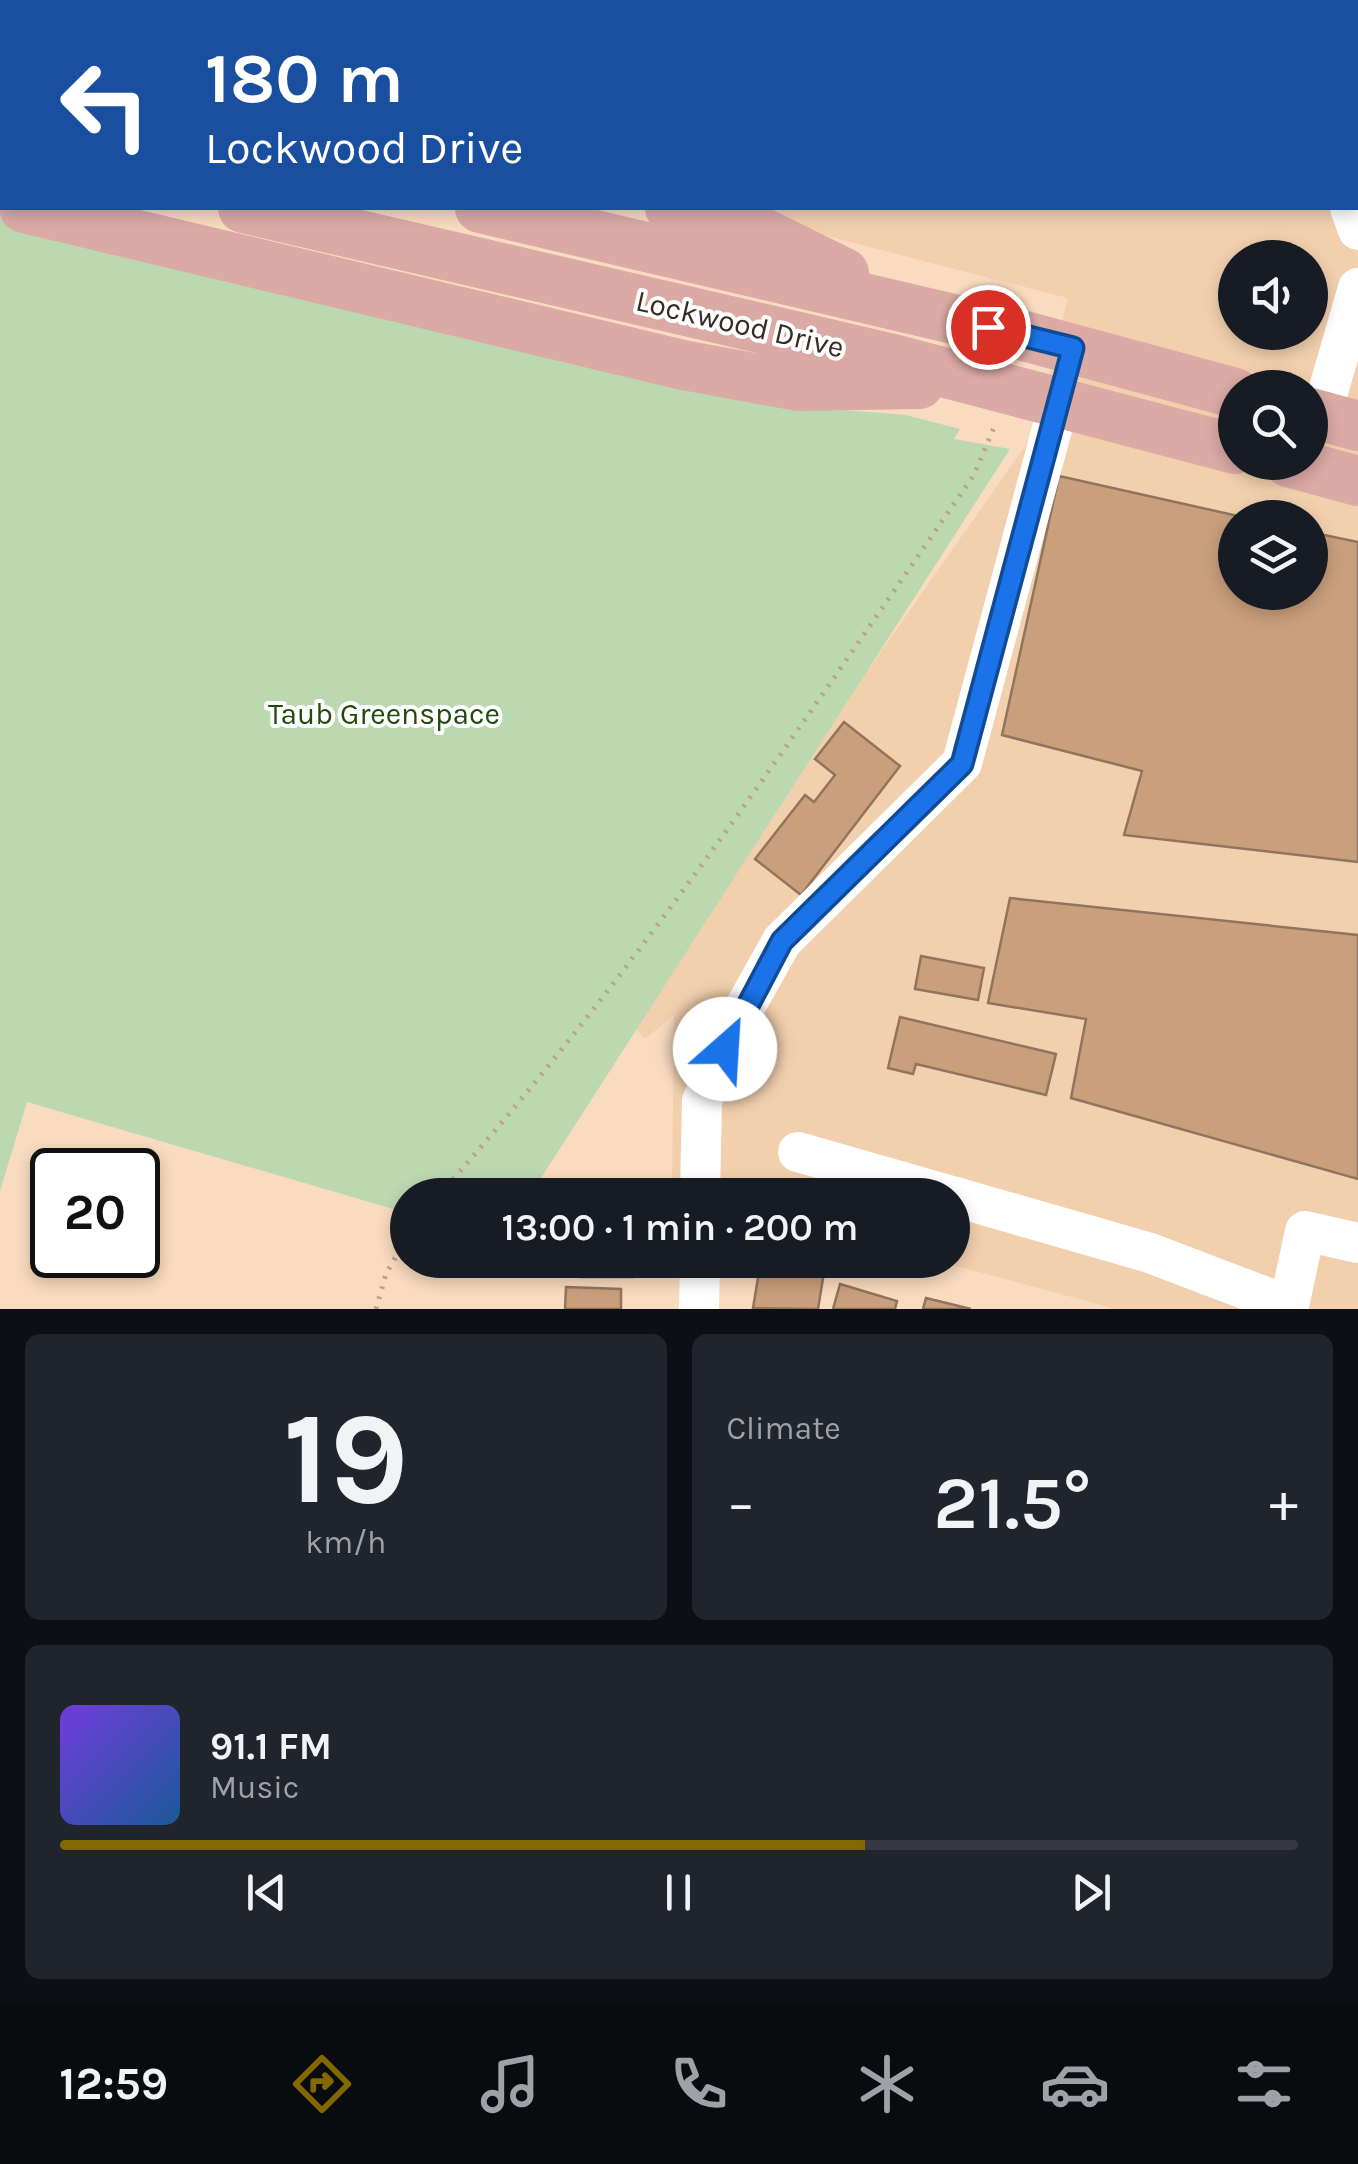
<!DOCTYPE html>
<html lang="en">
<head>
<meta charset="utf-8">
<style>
  :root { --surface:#171b24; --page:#20242c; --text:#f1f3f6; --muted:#9ea1a6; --line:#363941; --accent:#836800 }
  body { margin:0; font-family:Karla,sans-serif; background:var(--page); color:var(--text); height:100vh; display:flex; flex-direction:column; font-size:38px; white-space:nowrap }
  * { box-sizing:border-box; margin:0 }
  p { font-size:32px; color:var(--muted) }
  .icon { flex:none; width:55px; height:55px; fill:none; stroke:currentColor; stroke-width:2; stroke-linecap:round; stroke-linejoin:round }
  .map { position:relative; height:1309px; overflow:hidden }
  .details { display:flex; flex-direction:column; gap:25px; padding:25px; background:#0d0f14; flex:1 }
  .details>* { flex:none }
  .hud { position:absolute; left:0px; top:0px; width:1360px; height:210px; box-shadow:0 5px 15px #0003; background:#1a4fa0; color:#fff; overflow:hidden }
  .controls { position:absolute; left:1218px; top:240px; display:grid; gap:20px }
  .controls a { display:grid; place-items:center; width:110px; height:110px; border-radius:50%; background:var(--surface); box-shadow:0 5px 15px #0003; font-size:50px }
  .speed { position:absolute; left:30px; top:1148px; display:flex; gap:20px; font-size:50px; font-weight:700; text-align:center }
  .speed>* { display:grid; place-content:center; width:130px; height:130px; border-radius:50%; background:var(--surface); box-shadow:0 5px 15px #0003; line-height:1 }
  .speed .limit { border:5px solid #111; border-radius:15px; background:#fff; color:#111 }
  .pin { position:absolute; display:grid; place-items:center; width:85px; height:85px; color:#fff; margin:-42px; border:5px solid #fff; border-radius:50%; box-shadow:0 2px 10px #0007 }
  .me { position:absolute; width:110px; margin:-55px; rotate:26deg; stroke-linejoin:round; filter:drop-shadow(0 0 8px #0008) }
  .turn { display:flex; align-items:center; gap:35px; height:210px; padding:0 40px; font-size:45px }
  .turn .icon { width:130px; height:130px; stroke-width:2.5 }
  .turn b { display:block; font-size:70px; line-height:85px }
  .big { font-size:75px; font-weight:600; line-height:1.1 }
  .details .card { flex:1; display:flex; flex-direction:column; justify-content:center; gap:15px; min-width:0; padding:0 35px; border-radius:15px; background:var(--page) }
  .details .dial { align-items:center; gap:0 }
  .dial b { font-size:130px; line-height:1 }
  .song { display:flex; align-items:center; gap:30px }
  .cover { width:120px; height:120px; border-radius:15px; background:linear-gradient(135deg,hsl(260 70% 55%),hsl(210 70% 35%)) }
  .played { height:10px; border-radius:5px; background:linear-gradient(90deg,var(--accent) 65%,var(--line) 65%) }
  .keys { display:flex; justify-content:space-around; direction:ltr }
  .heat { display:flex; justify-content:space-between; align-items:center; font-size:55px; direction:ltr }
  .details .tiles { flex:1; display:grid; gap:25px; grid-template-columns:1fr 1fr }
  .card:last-child { grid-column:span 2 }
  .trip { position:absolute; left:390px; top:1178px; width:580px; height:100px; border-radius:50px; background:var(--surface); box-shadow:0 5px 15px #0003; font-weight:600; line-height:100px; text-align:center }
  .dock { display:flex; height:160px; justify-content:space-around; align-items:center; background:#090b0e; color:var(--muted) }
  .dock .icon { width:70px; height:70px }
  .dock .current { color:var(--accent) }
  .dock b { font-size:45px; color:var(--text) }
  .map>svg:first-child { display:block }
</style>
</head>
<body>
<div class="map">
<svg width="1358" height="1309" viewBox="0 0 1358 1309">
  <rect width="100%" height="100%" fill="#f9dbbf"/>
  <path fill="#f2d0ae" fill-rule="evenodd" d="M0 0H1358V1309H1116L934 1260H952V1195H691L672 1190 674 1015 645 1039 625 1017 1034 433 1068 298 717 208H1358V2H2V24ZM1235 258H1310V332H1235ZM1235 388H1310V462H1235ZM1235 518H1310V592H1235Z"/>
  <path fill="#bcd8b1" d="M0 217 819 408 906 415 960 429 954 439 1010 449 530 1195H408L407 1213 27 1102 0 1191Z"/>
  <path fill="#c99f7c" stroke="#91745d" stroke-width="2.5" d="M1059 476 1247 518H1235V592H1310V532L1358 542V862L1124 835 1142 771 1002 735Z
    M844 722 900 766 801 895 755 859 805 795 814 802 835 775 815 759Z
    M1010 898 1358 935V1179L1071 1098 1086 1019 988 1003Z
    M921 956 984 968 978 1000 915 989Z
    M900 1017 1056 1054 1046 1095 916 1064 913 1074 888 1068Z
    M581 1260H647V1265H633V1277H581Z
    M761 1260H826L818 1309 753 1308Z
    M840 1284 897 1301 895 1309H833Z
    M566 1287 621 1289V1309H565Z
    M926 1298 971 1309H923Z"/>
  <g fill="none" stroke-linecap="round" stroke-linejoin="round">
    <path stroke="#baa28b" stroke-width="5" stroke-dasharray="2.5 8" stroke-linecap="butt" d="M439 1195C638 972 804 720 974 475L995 425
      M376 1309 386 1274 408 1235"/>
    <path stroke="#fff" stroke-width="40" d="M1358 139V137
      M1350 208 1358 230
      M1321 416 1358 288
      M798 1152 948 1195
      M700 1195 702 1101 736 1023 782 941 962 763 1059 403
      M952 1196 1150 1253 1289 1306 1305 1231 1358 1243
      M699 1309 700 1260"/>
    <path stroke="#dbaaa5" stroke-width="50" d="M0 47H2
      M0 95H2
      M0 150 2 151
      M24 208 683 365 798 386 919 384
      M243 208 889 358 1235 449
      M480 208 1017 334 1235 393
      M670 208 753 228 844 273
      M1310 413 1358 426
      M1288 462 1358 481"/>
  </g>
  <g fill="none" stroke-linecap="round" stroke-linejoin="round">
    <defs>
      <path id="route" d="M725 1049 782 941 962 764 1073 348 988 327"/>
    </defs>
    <use href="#route" stroke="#114b97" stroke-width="25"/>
    <use href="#route" stroke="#1a73e8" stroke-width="18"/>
  </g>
  <g text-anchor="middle" stroke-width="8" stroke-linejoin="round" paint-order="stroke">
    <g font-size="30" fill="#372c21" stroke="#fff">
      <text transform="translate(740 324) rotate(13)" y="10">Lockwood Drive</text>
    </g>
    <g font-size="30" fill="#234a0d" stroke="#fff">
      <text x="384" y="724">Taub Greenspace</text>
    </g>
  </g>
</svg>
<div class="controls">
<a><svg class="icon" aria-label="sound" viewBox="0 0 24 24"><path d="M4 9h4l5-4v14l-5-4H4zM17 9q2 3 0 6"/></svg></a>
<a><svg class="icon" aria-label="search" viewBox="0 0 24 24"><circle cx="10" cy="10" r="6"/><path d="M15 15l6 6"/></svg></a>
<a><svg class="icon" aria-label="layers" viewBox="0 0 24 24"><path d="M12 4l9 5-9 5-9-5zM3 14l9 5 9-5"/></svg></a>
</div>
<div class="speed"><div class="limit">20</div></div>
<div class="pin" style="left:988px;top:327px;background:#d93025"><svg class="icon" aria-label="arrive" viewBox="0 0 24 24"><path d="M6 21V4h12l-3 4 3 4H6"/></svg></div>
<svg class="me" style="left:725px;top:1049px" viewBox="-20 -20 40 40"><circle r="19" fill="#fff"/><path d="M0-13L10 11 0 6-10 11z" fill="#1a73e8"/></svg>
<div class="trip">13:00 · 1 min · 200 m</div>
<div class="hud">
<div class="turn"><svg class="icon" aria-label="left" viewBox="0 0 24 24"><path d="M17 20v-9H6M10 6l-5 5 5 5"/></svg><div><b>180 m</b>Lockwood Drive</div></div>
</div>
</div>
<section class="details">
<div class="tiles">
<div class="card dial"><b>19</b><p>km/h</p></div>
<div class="card"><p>Climate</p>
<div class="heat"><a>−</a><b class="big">21.5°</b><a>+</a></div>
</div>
<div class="card">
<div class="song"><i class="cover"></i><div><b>91.1 FM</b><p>Music</p></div></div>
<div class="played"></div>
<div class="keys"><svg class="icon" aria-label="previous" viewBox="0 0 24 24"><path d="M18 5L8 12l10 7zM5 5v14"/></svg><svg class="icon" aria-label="pause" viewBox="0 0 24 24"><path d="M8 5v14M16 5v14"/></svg><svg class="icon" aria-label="next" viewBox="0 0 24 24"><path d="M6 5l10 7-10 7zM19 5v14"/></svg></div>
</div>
</div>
</section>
<nav class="dock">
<b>12:59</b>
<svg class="icon current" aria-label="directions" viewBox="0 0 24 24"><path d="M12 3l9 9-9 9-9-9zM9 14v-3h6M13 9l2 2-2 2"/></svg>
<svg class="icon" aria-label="music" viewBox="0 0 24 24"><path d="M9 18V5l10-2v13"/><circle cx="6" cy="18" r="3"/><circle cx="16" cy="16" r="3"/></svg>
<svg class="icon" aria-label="phone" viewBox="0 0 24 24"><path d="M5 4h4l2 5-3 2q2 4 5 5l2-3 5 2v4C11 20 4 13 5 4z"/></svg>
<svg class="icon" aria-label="climate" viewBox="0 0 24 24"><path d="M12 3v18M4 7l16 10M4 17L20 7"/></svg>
<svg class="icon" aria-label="car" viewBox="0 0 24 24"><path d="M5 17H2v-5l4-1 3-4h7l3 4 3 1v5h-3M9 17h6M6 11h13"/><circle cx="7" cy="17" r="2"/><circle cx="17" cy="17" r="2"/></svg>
<svg class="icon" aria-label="filters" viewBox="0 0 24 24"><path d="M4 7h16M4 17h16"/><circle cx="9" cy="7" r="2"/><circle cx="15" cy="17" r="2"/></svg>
</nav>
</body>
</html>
